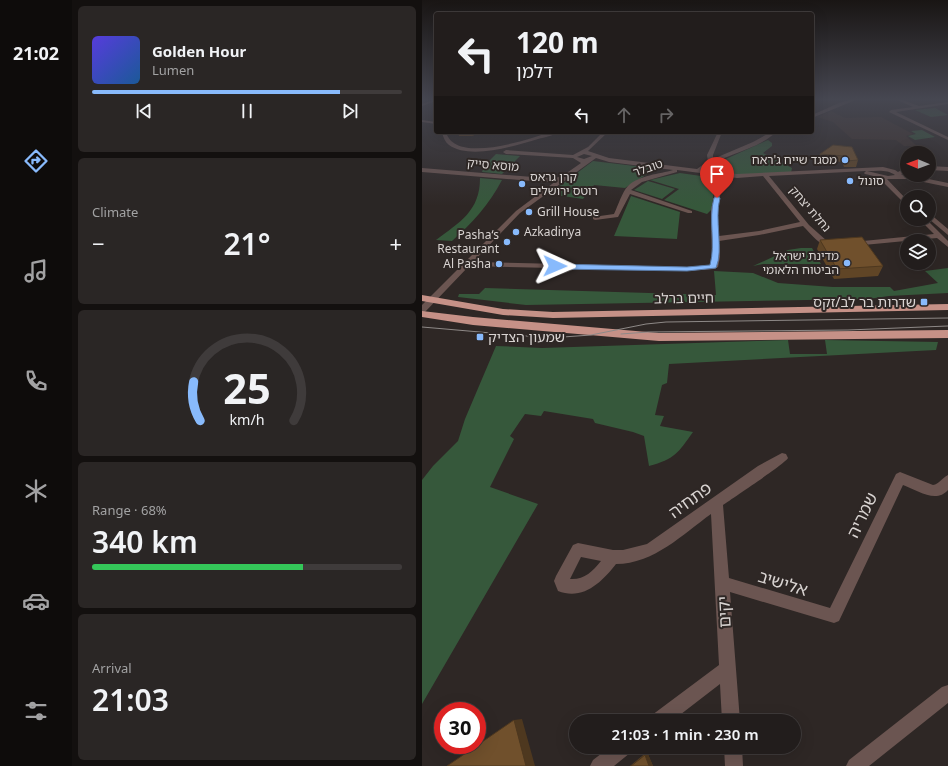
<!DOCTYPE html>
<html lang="en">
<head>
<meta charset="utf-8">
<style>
  :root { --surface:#221d1c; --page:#2a2625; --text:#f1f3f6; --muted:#a2a2a3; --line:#3f3b3b; --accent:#88bafc }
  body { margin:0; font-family:"Noto Sans","Noto Sans Hebrew",sans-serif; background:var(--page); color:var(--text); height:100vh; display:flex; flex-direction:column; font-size:15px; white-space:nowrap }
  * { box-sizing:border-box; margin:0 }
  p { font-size:13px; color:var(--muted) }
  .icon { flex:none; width:22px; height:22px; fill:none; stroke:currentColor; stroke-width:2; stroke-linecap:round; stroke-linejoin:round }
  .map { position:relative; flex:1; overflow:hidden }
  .details { display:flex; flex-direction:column; gap:6px; padding:6px; background:#13100f; width:350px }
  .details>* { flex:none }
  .top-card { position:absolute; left:12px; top:12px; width:380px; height:122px; border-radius:4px; box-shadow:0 4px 16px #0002,0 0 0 1px var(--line); background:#221d1c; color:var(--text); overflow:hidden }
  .needle { width:26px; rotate:271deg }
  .controls { position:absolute; left:478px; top:146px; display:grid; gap:8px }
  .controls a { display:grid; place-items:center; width:36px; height:36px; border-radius:50%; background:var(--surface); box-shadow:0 4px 16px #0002,0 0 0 1px var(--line); font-size:20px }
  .speed { position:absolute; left:12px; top:702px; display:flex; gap:8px; font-size:20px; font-weight:700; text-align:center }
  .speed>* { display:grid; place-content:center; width:52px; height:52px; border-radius:50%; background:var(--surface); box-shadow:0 4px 16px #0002,0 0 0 1px var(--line); line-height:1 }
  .speed .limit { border:6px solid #d22; background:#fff; color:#111 }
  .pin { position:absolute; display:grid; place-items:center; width:34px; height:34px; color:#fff; margin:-41px -17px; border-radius:50% 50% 50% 0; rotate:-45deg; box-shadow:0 0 4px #0007 }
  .pin .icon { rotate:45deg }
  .me { position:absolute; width:44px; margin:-22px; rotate:91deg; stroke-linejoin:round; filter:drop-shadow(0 0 3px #0008) }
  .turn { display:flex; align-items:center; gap:14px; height:84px; padding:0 16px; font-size:18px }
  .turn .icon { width:52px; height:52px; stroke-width:2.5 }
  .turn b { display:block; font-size:28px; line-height:34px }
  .lanes { display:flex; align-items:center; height:38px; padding:0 16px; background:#0003; justify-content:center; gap:20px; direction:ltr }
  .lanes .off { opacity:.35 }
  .big { font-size:30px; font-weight:600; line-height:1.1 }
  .details .card { flex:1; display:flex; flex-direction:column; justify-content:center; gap:6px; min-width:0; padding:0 14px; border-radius:6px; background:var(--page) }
  .details .dial { align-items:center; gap:0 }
  .dial svg { height:104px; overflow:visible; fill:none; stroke:var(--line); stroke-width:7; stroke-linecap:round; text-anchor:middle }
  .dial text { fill:var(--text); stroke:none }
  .song { display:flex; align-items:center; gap:12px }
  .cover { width:48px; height:48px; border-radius:6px; background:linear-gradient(135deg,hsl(250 70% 55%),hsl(210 70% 35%)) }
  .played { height:4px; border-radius:2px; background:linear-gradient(90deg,var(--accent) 80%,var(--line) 80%) }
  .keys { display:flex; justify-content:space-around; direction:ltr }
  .heat { display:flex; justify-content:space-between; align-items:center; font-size:22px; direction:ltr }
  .charge { height:6px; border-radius:3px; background:linear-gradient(90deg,#34c759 68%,var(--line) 0) }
  .trip { position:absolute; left:147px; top:714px; width:232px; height:40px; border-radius:20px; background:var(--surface); box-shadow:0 4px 16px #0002,0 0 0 1px var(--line); font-weight:600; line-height:40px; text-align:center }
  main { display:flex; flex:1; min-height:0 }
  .tab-bar { display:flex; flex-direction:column; width:72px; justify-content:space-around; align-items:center; background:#0e0c0b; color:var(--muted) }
  .tab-bar .icon { width:28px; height:28px }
  .tab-bar .current { color:var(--accent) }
  .tab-bar b { font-size:18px; color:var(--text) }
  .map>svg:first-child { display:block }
</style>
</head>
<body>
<main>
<nav class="tab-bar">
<b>21:02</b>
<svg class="icon current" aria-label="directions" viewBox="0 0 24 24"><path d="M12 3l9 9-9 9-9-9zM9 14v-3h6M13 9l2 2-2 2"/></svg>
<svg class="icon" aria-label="music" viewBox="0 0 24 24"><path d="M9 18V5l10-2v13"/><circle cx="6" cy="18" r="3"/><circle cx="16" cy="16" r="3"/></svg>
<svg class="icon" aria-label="phone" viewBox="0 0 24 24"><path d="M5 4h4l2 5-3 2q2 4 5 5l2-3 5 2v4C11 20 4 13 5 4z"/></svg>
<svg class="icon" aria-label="climate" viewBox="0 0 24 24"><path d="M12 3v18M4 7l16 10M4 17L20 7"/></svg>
<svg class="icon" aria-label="car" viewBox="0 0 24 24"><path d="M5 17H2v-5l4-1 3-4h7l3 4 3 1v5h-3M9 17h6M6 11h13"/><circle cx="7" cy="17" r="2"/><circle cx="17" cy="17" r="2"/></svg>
<svg class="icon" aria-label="filters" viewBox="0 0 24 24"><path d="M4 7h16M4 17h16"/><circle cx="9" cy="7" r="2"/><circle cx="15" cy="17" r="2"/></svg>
</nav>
<section class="details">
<div class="card">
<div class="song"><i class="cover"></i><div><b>Golden Hour</b><p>Lumen</p></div></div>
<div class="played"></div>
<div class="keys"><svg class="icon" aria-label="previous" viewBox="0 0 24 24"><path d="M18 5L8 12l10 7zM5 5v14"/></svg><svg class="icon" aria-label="pause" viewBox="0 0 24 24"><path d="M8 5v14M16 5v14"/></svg><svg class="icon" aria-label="next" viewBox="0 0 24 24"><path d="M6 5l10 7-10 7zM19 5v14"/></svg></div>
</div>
<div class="card"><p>Climate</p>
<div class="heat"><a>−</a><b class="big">21°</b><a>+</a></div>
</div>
<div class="card dial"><svg viewBox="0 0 100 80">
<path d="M14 69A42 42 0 1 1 86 69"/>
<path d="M14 69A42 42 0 0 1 9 39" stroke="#88bafc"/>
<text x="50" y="56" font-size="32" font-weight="700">25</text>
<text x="50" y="72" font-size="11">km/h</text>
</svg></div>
<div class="card"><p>Range · 68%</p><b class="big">340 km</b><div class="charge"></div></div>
<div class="card"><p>Arrival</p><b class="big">21:03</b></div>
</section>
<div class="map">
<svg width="526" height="766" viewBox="0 0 526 766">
  <rect width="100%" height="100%" fill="#2e2725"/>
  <path fill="#3c2f2a" d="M409 111 423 118 459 117 491 134 484 136 495 146H482L474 140 430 139 411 122 395 117Z"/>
  <path fill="#36583b" d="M513 108 526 115 509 117 493 110Z
    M500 130 513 137 493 140 486 136 494 134 489 131Z
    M346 140 350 143V146L341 153 370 168 369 173C351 174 304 179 290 169V166L295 163Z
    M74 154 98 156 80 174 60 172 62 166Z
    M171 161 221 167 226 168 227 173 203 188 172 185 161 199 127 194Z
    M258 173 293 178 290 209 285 214 242 200 257 189 228 180Z
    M58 178 80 180C67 205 50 223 30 241L14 240C38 222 58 211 58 178Z
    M226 181 253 189 240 199 212 190Z
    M209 196 258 212 255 239 192 236Z
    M379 248H390L399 264H341L331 266 366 250Z
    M526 268V293L467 296 446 299 104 305 36 297 37 294H57L63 288 294 295 292 271 331 273 356 283 411 287H468L472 291 516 283 503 271Z
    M366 340 368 354H405L403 340 516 342 514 350 247 364 245 383 240 385 233 415 242 416 238 426 271 432C256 453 253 459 227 466L222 436 211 432 173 423 171 419 122 411 119 416 103 414 88 436 92 439 68 487 116 504 0 704V480L11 466 36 441 43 419 74 346 120 348Z"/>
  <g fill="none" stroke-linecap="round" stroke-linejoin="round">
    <path fill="#6b5551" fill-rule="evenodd" d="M14 99V101L0 106V104Z
      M430 99H436L390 118V115L417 103Z
      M473 99H478L497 106 526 102V104L474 112 526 137V140L467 112 469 110 491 107Z
      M0 120 14 122V124L0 122Z
      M20 132H24C33 165 107 139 129 132H136C131 136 123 137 116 139 93 146 48 160 27 145 23 142 21 137 20 132Z
      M181 132H186L166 151 187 158 275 169 286 161 285 155 296 132H300L291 155V159L331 142 349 132H354C334 151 303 153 281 170L315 174 461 167 473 170 476 172 485 167V171L479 175H487L526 183V187L487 179H465L485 200V206L456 177 443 174 442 173 444 171 347 176 387 225 405 241 412 243V247C399 248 389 234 381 226L337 235 297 241 298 257 296 267 292 269 265 271 47 266 3 312 0 313V305L94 211 134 181 123 182 0 172V168L123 178 139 177 159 163 151 158 84 154 81 152 84 150 151 155 166 147ZM162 154 170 156 162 159 155 157ZM174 158 187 162 251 170C238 174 217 175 206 186 200 192 196 206 192 214L171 217V219L173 220 196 217 208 194 266 213H270V211L209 190 220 182 255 172V170L294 175 292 197 289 209 290 257 289 265 265 267 51 262 98 213ZM445 171C455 171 465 169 473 175L466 176ZM300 176 315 178 341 176 378 222 337 231 297 236 295 209 298 197Z
      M507 166 526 167V171L507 170Z
      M507 213 526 229V235L507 219Z
      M497 219H504L526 241V247L515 238 431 246 427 244 431 242 512 234Z
      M360 453 364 454 366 458C364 463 311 498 301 505L307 578 408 608 474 474 478 472 511 485C517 484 520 478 526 475V490C514 504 495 490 481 485L417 621 412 623 308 592 318 721H300L298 684 250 721H227L230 715 297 665 289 514C261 534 232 564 194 564 180 582 161 601 136 591L132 581 134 576 151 545 156 543 191 550H201L225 544 336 466ZM159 557 179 561C170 572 162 580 148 579Z
      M526 685V703L447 766H424L427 760 520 687Z
      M188 747H211L208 753 192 766H168L171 760Z
      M302 747H320L321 766H303Z"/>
    <path fill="#c69187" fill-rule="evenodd" d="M0 295 81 309 131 312 526 304V310L131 318 81 315 0 301Z
      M0 311 51 317 237 333 526 330V338L237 341 51 325 0 317Z"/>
    <path stroke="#8e8987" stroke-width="1" d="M0 327 127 338 169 335 224 324 244 322 526 318
      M199 334 226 332 426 330 526 326"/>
  </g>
  <path fill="#604526" d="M36 132H65L63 134H53L51 136H37Z
    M411 145 436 160 434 167H422L420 162 396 160 398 154Z
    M398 240 461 266 456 276 412 279 395 249Z
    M225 752 231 766H208Z"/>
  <path fill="#4e381f" d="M49 132H53V134L51 136Z
    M100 719 113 766H104L92 720Z
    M225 752 231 766H227L223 755Z"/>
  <path fill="#70502c" stroke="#4e381f" d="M411 145 430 147 436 160 424 161 422 156 398 154Z
    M440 237 461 266 415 269 398 240Z
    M92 720 104 766H25Z
    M223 755 227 766H209Z"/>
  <linearGradient id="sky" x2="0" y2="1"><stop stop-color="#191514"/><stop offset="0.48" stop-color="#464751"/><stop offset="1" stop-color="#464751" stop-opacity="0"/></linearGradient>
  <rect width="526" height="206" fill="url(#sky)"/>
  <path fill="#88bafc" stroke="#5879a4" d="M295 196 298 198C292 220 302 249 294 268L265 271 133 269 129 266 133 264 265 267 288 265C294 243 286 220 292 198Z"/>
  <g fill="#88bafc" stroke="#2e2725" stroke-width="1.5">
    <circle cx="423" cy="160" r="4"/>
    <circle cx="428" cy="181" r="4"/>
    <circle cx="100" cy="184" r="4"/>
    <circle cx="107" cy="212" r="4"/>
    <circle cx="94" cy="232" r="4"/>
    <circle cx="85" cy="242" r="4"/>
    <circle cx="425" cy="263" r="4"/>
    <circle cx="77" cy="264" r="4"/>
    <rect x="498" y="298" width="8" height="8" rx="2"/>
    <rect x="54" y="333" width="8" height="8" rx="2"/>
  </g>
  <g text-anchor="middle" stroke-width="4" stroke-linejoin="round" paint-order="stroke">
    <g font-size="12" fill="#d9d4d2" stroke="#2e2725" text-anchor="end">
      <text x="415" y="164">מסגד שייח ג'ראח</text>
      <text x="108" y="181" text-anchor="start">קרן גראס<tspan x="108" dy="14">רוטס ירושלים</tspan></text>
      <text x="436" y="185" text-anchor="start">סונול</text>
      <text x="115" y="216" text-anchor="start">Grill House</text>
      <text x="102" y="236" text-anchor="start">Azkadinya</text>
      <text x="77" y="239">Pasha‘s<tspan x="77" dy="14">Restaurant</tspan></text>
      <text x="417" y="260">מדינת ישראל<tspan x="417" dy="14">הביטוח הלאומי</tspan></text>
      <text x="69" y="268">Al Pasha</text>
    </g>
    <g font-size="12" fill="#d9d4d2" stroke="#2e2725">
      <text transform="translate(71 165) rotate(5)" y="4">מוסא סייק</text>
      <text transform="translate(226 168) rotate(-19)" y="4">טובלר</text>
      <text transform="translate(388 209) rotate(49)" y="4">נחלת יצחק</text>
    </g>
    <g font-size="14" fill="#d9d4d2" stroke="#2e2725">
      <text transform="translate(262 298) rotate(-1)" y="5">חיים ברלב</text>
    </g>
    <g font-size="14" fill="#d9d4d2" stroke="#2e2725" text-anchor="end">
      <text x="494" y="307">שדרות בר לב/זקס</text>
      <text x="66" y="342" text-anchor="start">שמעון הצדיק</text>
    </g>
    <g font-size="17" fill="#d9d4d2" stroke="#2e2725">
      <text transform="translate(268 500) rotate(-36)" y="6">פתחיה</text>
      <text transform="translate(440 515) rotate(-64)" y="6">שמריה</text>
      <text transform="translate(361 583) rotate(17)" y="6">אלישיב</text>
      <text transform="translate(302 612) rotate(-93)" y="6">יקים</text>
    </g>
  </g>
</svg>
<div class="controls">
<a><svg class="needle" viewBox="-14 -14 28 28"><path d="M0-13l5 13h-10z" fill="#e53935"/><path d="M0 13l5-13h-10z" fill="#a2a2a3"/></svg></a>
<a><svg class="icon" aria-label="search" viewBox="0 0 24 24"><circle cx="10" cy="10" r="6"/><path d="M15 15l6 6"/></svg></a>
<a><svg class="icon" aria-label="layers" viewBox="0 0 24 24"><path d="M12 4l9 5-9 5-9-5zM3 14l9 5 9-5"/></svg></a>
</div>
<div class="speed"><div class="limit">30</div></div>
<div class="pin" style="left:295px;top:198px;background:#d93025"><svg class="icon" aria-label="arrive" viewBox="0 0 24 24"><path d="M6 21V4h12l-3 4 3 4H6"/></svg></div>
<svg class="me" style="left:133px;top:266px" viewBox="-20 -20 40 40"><path d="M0-17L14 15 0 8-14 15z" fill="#88bafc" stroke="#fff" stroke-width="4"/></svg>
<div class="trip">21:03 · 1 min · 230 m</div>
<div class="top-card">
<div class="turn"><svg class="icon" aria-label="left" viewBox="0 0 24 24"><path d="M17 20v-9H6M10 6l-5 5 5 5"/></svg><div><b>120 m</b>דלמן</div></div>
<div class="lanes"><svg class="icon" aria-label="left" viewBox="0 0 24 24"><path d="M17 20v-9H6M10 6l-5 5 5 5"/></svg><svg class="icon off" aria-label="ahead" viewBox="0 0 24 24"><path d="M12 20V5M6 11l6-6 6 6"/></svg><svg class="icon off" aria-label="right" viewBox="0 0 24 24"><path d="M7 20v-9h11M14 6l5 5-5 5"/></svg></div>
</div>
</div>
</main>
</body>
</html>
